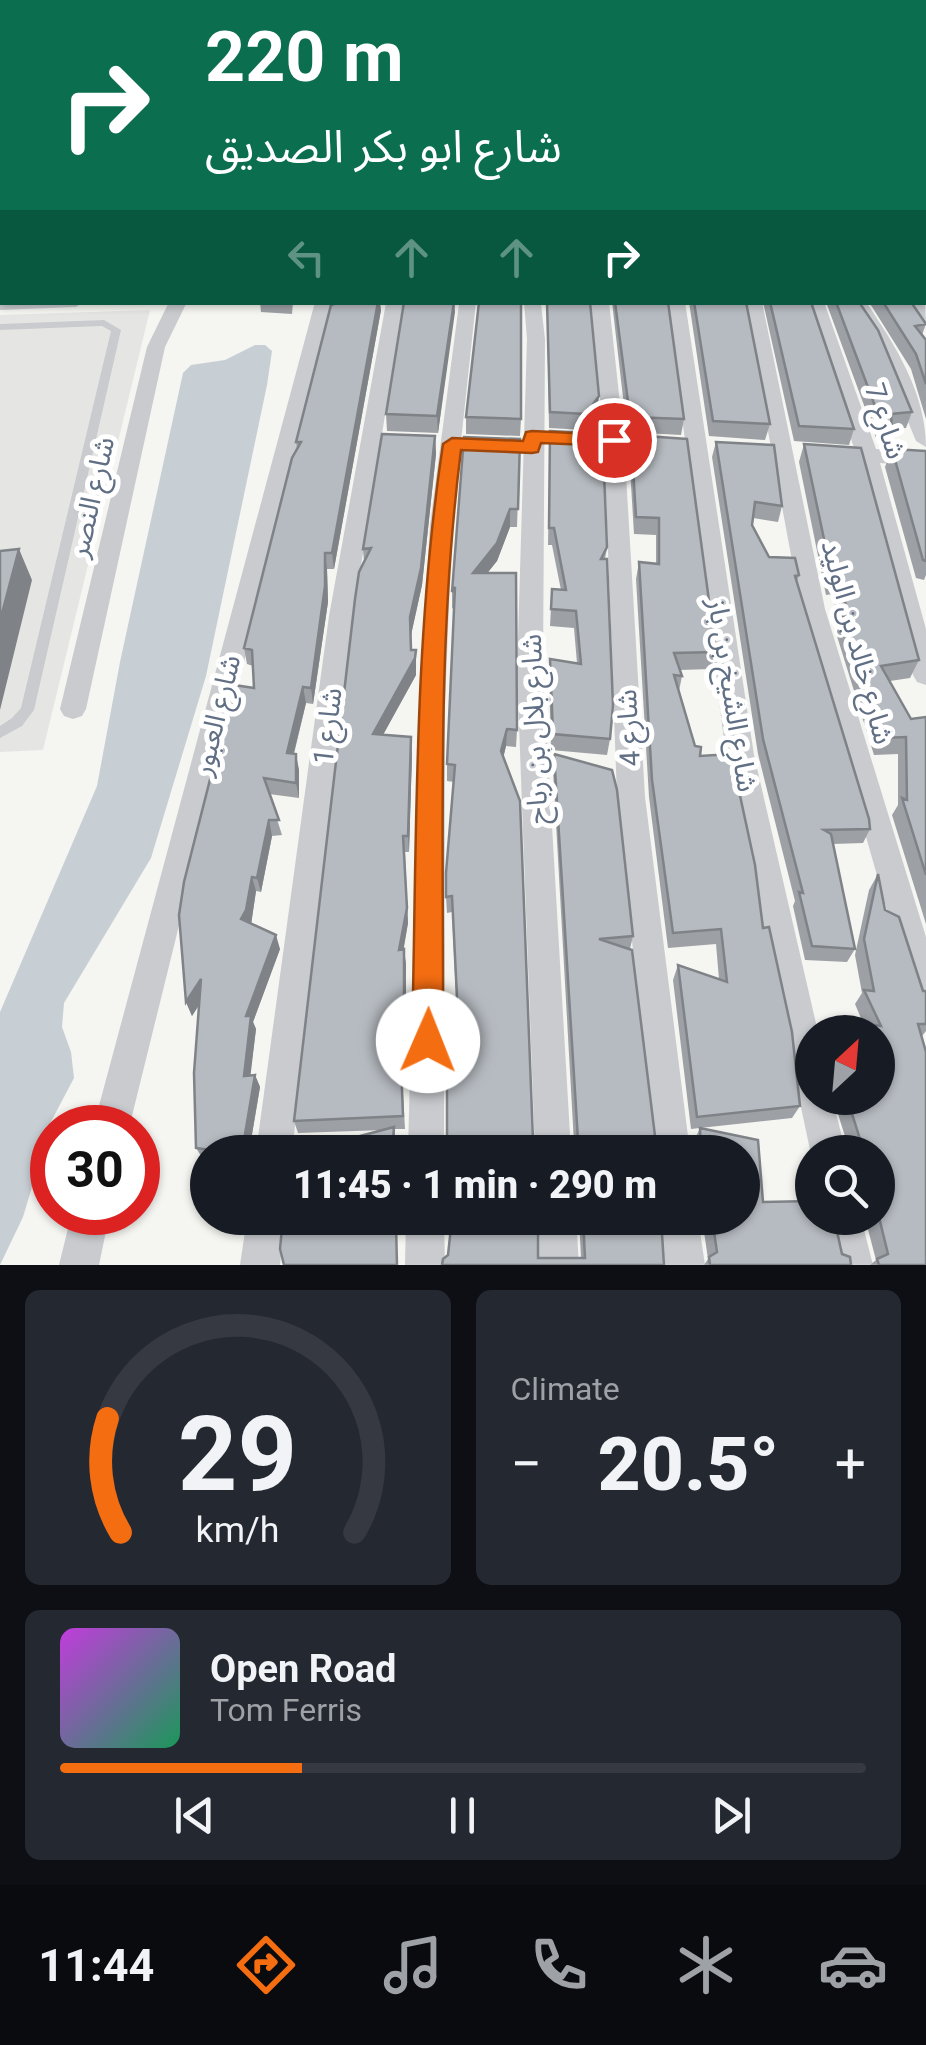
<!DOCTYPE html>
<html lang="en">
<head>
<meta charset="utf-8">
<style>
  :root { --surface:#171b24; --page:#242831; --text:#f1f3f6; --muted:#9ea1a6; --line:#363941; --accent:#f56d11 }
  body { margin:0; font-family:Roboto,"Noto Sans Arabic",sans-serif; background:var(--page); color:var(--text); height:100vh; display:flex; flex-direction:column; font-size:38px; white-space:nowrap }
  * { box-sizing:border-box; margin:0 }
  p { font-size:32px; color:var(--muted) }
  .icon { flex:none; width:55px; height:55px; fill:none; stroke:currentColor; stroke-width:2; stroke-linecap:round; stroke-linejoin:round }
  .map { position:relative; height:1265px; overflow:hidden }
  .details { display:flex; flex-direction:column; gap:25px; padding:25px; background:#0d0f14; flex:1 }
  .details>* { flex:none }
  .hud { position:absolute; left:0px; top:0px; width:928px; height:305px; box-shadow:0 2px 8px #0004; background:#0b6e4f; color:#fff; overflow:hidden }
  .needle { width:65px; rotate:26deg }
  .fabs { position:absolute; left:795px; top:1015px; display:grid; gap:20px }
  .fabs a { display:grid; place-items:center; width:100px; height:100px; border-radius:50%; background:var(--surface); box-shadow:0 2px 8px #0004; font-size:50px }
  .speed { position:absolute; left:30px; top:1105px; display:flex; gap:20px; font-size:50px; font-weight:700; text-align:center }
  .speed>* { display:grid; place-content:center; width:130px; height:130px; border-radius:50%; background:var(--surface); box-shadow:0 2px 8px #0004; line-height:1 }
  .speed .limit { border:15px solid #d22; background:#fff; color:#111 }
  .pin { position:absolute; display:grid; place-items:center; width:85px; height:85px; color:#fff; margin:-42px; border:5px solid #fff; border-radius:50%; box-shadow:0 2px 10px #0007 }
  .me { position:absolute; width:110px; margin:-55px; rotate:1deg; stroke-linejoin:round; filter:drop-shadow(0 0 8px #0008) }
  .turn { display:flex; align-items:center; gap:35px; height:210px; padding:0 40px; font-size:45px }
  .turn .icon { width:130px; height:130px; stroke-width:2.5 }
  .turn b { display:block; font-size:70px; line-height:85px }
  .lanes { display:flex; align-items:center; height:95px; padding:0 40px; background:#0003; justify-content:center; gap:50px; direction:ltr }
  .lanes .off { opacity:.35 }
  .big { font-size:75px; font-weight:800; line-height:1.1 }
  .details .card { flex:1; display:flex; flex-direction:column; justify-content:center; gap:15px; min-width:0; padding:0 35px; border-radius:15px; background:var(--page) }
  .details .dial { align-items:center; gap:0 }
  .dial svg { height:260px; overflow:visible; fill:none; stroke:var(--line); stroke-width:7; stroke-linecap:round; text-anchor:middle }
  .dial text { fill:var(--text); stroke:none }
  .song { display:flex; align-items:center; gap:30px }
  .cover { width:120px; height:120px; border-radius:15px; background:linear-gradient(135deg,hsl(290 70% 55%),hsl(150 70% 35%)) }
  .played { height:10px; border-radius:5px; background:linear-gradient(90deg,var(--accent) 30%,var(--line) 30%) }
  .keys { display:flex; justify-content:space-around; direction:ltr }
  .heat { display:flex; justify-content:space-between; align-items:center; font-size:55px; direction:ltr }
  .details .tiles { flex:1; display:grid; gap:25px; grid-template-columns:1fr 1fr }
  .card:last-child { grid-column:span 2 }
  .trip { position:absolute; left:190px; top:1135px; width:570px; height:100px; border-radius:50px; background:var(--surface); box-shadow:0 2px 8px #0004; font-weight:800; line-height:100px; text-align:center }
  .tabs { display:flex; height:160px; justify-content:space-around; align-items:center; background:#090b0e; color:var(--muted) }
  .tabs .icon { width:70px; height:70px }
  .tabs .selected { color:var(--accent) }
  .tabs b { font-size:45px; color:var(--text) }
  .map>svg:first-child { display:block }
</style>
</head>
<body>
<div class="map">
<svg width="926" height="1265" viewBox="0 0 926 1265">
  <rect width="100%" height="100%" fill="#f5f5f1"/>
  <path fill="#e5e6e4" d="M150 310 43 750 0 752V315Z"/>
  <path fill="#c7cfd5" d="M255 345H265L272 351 267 385 206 676 151 858 64 1003 62 1027 71 1052 74 1078 36 1150 35 1177 23 1217 0 1265V1012L97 786 120 662 183 373 191 365 225 360Z"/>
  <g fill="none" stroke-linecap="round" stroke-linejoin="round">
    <path fill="#c9cbcf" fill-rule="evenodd" d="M104 320 121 330 34 710 22 726 0 738V726L12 718 21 708 111 331 102 326 0 330V324Z"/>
    <path fill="#c9cbcf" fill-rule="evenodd" d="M0 0H24L0 4Z
      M0 28H2V34H0Z
      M2 79V89L0 90V80Z
      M0 104H2V112H0Z
      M925 136H926V144H925Z
      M0 152H2V160H0Z
      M925 159H926V168H925Z
      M925 178H926V186H925Z
      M925 211H926V221H925Z
      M2 223V236L0 237V224Z
      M0 300 2 302H84L76 307 0 310Z
      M169 302H187L165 347 86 709 82 716 73 719 64 716 60 709 147 347Z
      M315 302H333L129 1128H93Z
      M403 302 353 616 292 1152H256L329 616 386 303Z
      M476 302 452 525 445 707 444 1152H408L419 707 430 525 459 304Z
      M524 302 541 304 545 339 543 671 571 1152H535L517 671 527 339Z
      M591 302H609L624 441 645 797 690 1152H654L617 797 604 441Z
      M667 302H685L754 755 818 1032H812V1098H832L846 1152H812V1159L726 755Z
      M744 302H762L825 609 926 937V1007L914 1002 910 991 801 609Z
      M806 302H824L876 449 926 452V466L880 463 926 629V685L917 682 913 675 858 461 832 459 821 453 832 447 854 448Z
      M849 302H866C896 346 926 394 926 447L916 441 876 344Z
      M908 302H925L926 322 920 321Z
      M72 1212H110L99 1265H59Z
      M247 1218H285L280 1265H240Z
      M406 1218H444L445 1265H405Z
      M538 1218H576L579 1265H539Z
      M660 1218H698L705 1265H665Z
      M823 1218H861L873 1265H833Z"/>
  </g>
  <path fill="#9da1a6" d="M260 302H293L292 314 261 312Z
    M404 302H455L438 433 387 431 386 414Z
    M547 302 597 412 585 430 549 428Z
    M612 302H668L684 419 681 435 627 432Z
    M689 302H746L770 424 765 440 709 436Z
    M763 302H811L854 429 849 445 794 441Z
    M826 302H859L912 412 906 428 892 429 886 447 879 446Z
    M869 302H911L926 324 922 335 926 340V419L911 369Z
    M339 304 381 310 334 569H327L328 602 313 704 306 703 294 754 299 770V798L269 794 282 835 272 836 261 892 256 891 251 924 280 949 253 1022 256 1029 250 1075H255L260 1087 249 1152H208V1160L203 1159 196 1148 199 1004 192 1016 186 1002 254 688 253 666 247 664 244 648 297 449 296 442Z
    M466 417 521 419 520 436 466 434Z
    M550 431 599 461 593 469 607 547 605 559 610 739 607 755 551 750 549 676 550 659 577 663 574 628 550 626 552 589 561 590 552 545H548Z
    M631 435 687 439 716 652 711 669 680 670 682 676 679 691 695 746 701 747 700 756 731 754 755 865 763 928 769 927 792 1032 800 1106 792 1118 700 1128 758 1140 763 1202 812 1201V1218H834L842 1254 850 1257 851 1265H704L708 1259 702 1218H742V1152H693V1143L700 1128 691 1129 673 980 678 965 719 979 716 944 668 948 649 797 636 579 639 562 656 564V535L634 534 629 452Z
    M435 436 436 454 422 585 411 635V650H416V675L383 735 412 754 409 852H405L408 923 403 949 406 964V1014H401L406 1052V1076H402L405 1129H394L395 1138 394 1152H300L384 1130 298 1133 294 1121 364 562 363 549Z
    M520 439 517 527H510L497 561 487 573 517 730 516 747 506 746 503 757 533 1140 537 1144 574 1143 553 770 554 754 633 936 630 949 657 1152 447 1140 456 999 452 912 447 913 446 897 454 782 447 781V764L454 606 452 609V592Z
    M716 442 782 506 778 522 753 518 752 525 769 557 799 575 797 581 870 829 863 843 833 844 855 949 847 962 805 960 793 906 795 901 758 754 712 457Z
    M804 444 919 660 910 678 890 681 911 719 926 717V924L892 815 898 805V754L874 755 836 633 840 624 832 594 826 595 799 462Z
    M892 449 926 451V575L924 580 916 578 885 467Z
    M878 874 885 910 923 991H926V1031L922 1036 926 1265H870L876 1260 865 1218H878V1152H842L848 1146 833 1098H878V1032H830L838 1020 863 1023 855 1004 862 993 855 955 869 890Z
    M450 1218H538V1258H581L579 1218H661L664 1265 448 1255 451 1224Z"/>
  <path fill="#7f8387" d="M378 302H380L381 310 334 569 332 553Z
    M454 302 455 312 438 433 437 416Z
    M599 396 597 412 585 430 586 414Z
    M435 436 436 454 422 585 411 635 412 664 416 650V675L374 751 373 734 410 617Z
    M601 444 599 461 583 483 585 466Z
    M510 509V527L497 561 473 591V573Z
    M19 549 32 580 0 710V621Z
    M325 553 327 569 328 602 313 704 311 688Z
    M303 687 306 703 290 768 287 753Z
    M507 729 506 746 501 768V751Z
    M411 737 412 754 409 852 408 836Z
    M296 754 299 770V798L296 783Z
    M269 820 272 836 261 892 257 878Z
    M403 836 408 923 401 965 399 950Z
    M252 877 256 891 251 925 241 919Z
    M276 935 280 949 253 1022 256 1029 249 1088 244 1076 246 1016Z
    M404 949 406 964V1014L404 1000Z
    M201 979 207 993 192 1016 186 1002Z
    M255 1075 260 1087 249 1152H242Z
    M394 1127 395 1138 394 1152H392Z"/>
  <path fill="#b6bbc1" stroke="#7f8387" stroke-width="2.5" d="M138 0H926V130L925 2H137Z
    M340 302H378L332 553H325V586L311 688 303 687 287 753 296 754V783L264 778 279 820H269L257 878 252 877 246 910 241 919 276 935 246 1016H251L244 1076 255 1075 242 1152H225L196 1148 194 1073 201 979 186 1002 179 915 184 882 234 685 254 688 252 650 244 648 292 458 301 442H296L331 305Z
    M404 302H454L437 416 386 414Z
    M479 302H521V419L466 417Z
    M547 302H590L599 396 586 414 550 412Z
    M615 302H668L684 419 630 417Z
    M694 302H746L770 424 713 421Z
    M770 302H811L854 429 799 426Z
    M836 302H859L878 330 912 412 891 414 892 431 884 430Z
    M883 302H911L926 324 915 326 926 340V384L916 354Z
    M550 431 588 433 601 444 585 466 604 472 607 547 601 559H607L613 705 610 739 553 734 550 659 581 664 576 611 551 609 552 589 566 590 554 528H549Z
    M382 434 435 436 421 568 410 617 411 650H416L415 658 373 734 411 737 408 836H403L407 908 399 950 404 949V1000H399L405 1038 404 1063H401L403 1116 294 1121 355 599 359 572 371 548 363 549Z
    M631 435 687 439 716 652 674 653 682 676 674 675 695 746 701 747 700 756 731 754 755 865 763 928 769 927 792 1032 800 1106 697 1117 678 965 727 982 721 929 673 933 652 780 639 562 659 564V518L636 517Z
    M464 437 520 439 518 509H510L497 543 473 573H516L517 730 507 729 501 751 520 801 533 1140 537 1144H574L578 1140 554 754 612 770 617 790 633 936 599 939 632 950 657 1152H446L447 1140V1041L457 997 452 896 446 897V873L455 765 447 764 455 587 452 592Z
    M716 442 774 445 782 506 755 502 752 525 769 557 795 558 799 575 795 576 869 819 870 829 824 830 831 834 855 949 812 946 799 892 803 893 763 739Z
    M804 444 861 448 919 660 881 666 911 719 926 717V875L902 798 907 800 906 737 882 738 843 615 849 616 838 576 832 577Z
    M892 449 926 451V561L923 560Z
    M19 549 0 621V551Z
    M878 874 885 910 899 917 923 991H926V1024H918L926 1052V1265H879L877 1259 888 1254 878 1213V1152H855V1150L850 1149V1144L860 1139 847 1098H878V1032H840L838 1020 881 1026 864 990 874 991 864 939Z
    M394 1127 392 1152H300Z
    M700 1128 758 1140 763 1202 812 1201V1218H834L842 1254 850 1257 851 1265H710L709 1257 717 1252 712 1218H742V1152H701Z
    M283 1218H386L385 1227 396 1224 397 1265H284L280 1249Z
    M452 1218H538V1258H585L583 1218H661L664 1265H442L443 1259 448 1255Z"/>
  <path fill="#f56d11" stroke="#9f470b" stroke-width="2.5" d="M532 431 614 435 623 440 614 446 541 443 538 452 532 453 461 450C436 645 444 845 443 1041L438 1052 428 1056 417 1052 412 1041C417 842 413 641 443 444L452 438 523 441 526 432Z"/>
  <g text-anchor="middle" stroke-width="10" stroke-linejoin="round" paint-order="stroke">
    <g font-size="28" fill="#616f85" stroke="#fff">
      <text transform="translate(886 421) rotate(72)" y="10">شارع 7</text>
      <text transform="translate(91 497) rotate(-77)" y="10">شارع النصر</text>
      <text transform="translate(858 642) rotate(75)" y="10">شارع خالد بن الوليد</text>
      <text transform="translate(733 695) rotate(81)" y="10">شارع الشيخ بن باز</text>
      <text transform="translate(216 715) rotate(-76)" y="10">شارع العبور</text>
      <text transform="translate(327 726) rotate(-83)" y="10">شارع 1</text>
      <text transform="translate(628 728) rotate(-93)" y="10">شارع 4</text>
      <text transform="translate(534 729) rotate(-92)" y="10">شارع بلال بن رباح</text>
    </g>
  </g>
</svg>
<div class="fabs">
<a><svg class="needle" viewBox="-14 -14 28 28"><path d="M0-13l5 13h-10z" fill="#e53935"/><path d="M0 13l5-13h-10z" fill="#9ea1a6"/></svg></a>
<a><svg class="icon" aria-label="search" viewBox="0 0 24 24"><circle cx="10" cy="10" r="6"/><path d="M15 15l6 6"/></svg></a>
</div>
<div class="speed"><div class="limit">30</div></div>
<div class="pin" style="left:614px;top:440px;background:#d93025"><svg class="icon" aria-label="arrive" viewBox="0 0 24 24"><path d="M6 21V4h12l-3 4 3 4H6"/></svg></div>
<svg class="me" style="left:428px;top:1041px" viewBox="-20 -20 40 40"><circle r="19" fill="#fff"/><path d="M0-13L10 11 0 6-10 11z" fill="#f56d11"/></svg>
<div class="trip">11:45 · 1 min · 290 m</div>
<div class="hud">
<div class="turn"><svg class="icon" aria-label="right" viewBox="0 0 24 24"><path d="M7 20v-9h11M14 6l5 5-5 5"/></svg><div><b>220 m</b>شارع ابو بكر الصديق</div></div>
<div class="lanes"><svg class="icon off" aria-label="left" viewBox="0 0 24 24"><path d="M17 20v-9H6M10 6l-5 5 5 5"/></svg><svg class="icon off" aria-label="ahead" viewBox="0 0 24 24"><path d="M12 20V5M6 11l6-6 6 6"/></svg><svg class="icon off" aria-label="ahead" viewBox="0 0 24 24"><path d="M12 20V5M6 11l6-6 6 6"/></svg><svg class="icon" aria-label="right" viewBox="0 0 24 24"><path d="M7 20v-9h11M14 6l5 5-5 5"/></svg></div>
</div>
</div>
<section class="details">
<div class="tiles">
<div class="card dial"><svg viewBox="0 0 100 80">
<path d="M14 69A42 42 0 1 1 86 69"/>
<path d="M14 69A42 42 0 0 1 10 34" stroke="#f56d11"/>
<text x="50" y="56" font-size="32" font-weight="700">29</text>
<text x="50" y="72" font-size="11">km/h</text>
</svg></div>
<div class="card"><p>Climate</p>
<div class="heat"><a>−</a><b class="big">20.5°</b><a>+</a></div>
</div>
<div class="card">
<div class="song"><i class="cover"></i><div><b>Open Road</b><p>Tom Ferris</p></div></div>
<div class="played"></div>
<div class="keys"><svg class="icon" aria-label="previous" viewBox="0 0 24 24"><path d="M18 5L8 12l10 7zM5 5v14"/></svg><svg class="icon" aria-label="pause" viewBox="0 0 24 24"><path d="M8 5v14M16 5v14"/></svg><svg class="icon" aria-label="next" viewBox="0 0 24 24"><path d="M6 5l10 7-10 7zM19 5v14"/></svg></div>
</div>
</div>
</section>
<nav class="tabs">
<b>11:44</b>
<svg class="icon selected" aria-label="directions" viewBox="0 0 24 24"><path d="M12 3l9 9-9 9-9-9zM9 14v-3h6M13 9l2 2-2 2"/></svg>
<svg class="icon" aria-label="music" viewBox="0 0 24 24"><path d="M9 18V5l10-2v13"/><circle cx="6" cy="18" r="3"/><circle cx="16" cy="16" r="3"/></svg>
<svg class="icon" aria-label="phone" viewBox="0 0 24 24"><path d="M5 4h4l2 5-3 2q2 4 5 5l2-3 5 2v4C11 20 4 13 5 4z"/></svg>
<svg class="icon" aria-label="climate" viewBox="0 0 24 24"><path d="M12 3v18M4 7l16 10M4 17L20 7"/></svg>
<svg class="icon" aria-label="car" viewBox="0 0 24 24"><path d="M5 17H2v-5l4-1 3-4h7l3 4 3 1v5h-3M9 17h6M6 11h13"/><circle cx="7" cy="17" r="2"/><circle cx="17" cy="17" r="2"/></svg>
</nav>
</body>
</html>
